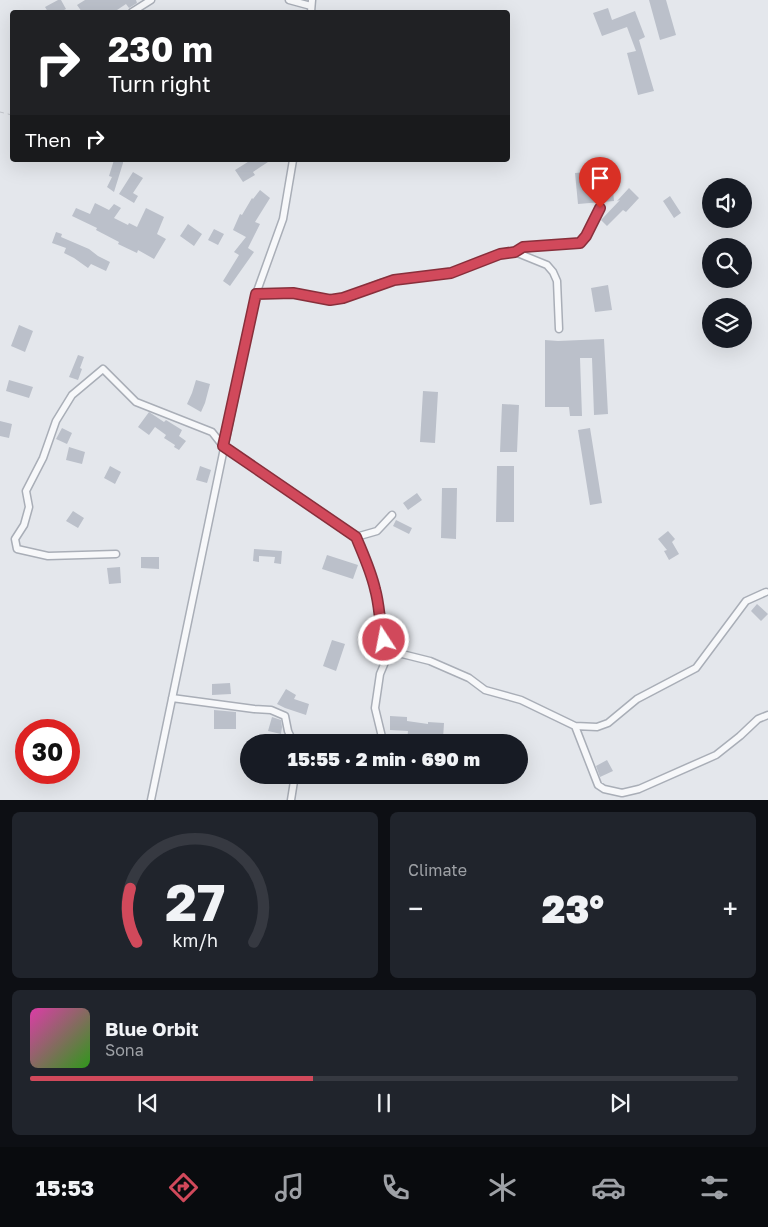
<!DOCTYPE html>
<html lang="en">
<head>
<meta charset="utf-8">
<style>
  :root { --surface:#171b24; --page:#20242c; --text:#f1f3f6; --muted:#9ea1a6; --line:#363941; --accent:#d1495b }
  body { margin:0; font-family:"Golos Text",sans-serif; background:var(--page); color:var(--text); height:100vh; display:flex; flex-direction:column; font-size:19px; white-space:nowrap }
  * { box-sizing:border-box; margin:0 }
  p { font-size:16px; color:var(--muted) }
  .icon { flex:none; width:28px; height:28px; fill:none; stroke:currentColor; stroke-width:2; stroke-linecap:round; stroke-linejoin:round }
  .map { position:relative; height:800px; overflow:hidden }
  .panel { display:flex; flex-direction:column; gap:12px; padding:12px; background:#0d0f14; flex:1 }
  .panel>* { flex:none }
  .banner { position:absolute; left:10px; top:10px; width:500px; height:152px; border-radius:5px; box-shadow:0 5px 20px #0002; background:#202124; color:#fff; overflow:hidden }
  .buttons { position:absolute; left:702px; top:178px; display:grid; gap:10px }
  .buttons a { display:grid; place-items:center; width:50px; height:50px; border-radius:50%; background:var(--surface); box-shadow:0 5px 20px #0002; font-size:25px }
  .speed { position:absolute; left:15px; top:719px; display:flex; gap:10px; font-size:25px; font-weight:700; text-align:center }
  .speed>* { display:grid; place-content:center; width:65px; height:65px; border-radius:50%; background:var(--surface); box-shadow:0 5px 20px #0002; line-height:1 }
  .speed .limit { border:8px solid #d22; background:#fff; color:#111 }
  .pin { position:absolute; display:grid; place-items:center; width:42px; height:42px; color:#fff; margin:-51px -21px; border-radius:50% 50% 50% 0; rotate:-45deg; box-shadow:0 0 5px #0007 }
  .pin .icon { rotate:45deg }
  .me { position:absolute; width:55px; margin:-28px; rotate:349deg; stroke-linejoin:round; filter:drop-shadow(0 0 4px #0008) }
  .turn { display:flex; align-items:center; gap:18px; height:105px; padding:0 15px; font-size:22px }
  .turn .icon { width:65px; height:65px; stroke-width:2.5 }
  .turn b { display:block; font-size:35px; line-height:42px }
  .then { display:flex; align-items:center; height:48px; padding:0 15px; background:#0003; gap:10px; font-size:19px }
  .big { font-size:38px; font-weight:800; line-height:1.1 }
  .panel .widget { flex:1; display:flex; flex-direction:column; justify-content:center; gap:8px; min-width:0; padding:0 18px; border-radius:8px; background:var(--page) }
  .panel .dial { align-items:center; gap:0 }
  .dial svg { height:130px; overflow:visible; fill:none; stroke:var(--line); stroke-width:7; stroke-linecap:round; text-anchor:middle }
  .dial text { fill:var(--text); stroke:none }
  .song { display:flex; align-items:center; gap:15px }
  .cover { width:60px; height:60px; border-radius:8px; background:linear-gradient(135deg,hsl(320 70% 55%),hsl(110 70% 35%)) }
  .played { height:5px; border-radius:2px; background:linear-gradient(90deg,var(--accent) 40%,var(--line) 40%) }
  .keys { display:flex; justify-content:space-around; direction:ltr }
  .heat { display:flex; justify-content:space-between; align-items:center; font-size:28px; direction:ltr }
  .panel .tiles { flex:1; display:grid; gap:12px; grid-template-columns:1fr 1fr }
  .widget:last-child { grid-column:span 2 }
  .trip { position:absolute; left:240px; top:734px; width:288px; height:50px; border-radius:25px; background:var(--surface); box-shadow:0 5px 20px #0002; font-weight:800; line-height:50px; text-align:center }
  .tabs { display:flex; height:80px; justify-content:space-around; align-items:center; background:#090b0e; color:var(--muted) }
  .tabs .icon { width:35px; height:35px }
  .tabs .current { color:var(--accent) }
  .tabs b { font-size:22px; color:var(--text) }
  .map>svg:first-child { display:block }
</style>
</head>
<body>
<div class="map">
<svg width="768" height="800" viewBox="0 0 768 800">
  <rect width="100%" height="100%" fill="#e4e7ec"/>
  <path fill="#bbc0ca" d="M58 0H61L66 9 60 12H48L45 7Z
    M85 0H136L137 3 129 8 126 4 114 12H82L77 5Z
    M649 0H666L676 35 660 40Z
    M608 8 612 20 635 11 645 37 639 40 654 91 638 95 627 53 636 51 627 27 602 36 593 13Z
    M114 160H123V163L114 192 107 187 112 177 109 176Z
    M251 160H271L253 172 255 175 243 182 235 170Z
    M611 170 614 201 578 204 575 173Z
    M133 172 143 178 133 193 138 196 134 203 119 194Z
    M629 188 639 198 626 212 623 210 607 226 601 220 620 200 617 201Z
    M260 190 270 198 255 222 260 224 248 248 254 252 230 286 223 281 239 255 234 252 246 237 233 230 240 214 242 215 252 198 253 199Z
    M670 196 681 213 674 218 663 201Z
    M95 203 109 210 114 204 121 208 114 218 128 225 129 223 137 227 146 208 164 217 157 234 166 239 154 259 138 250 137 253 118 244 119 242 96 230 97 228 72 216 76 208 90 214Z
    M188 224 202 234 194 246 180 236Z
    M214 229 224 234 218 245 208 240Z
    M56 232 62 234 61 237 89 249 98 256 110 262 106 271 91 264 88 268 74 258 64 253 66 248 52 243Z
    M608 285 612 310 595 312 591 288Z
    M19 325 33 331 25 352 11 346Z
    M604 339 608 414 594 415 592 358H580L582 416H570L569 407H545V340L558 341Z
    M78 355 84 357 80 368 82 369 78 380 69 377Z
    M9 380 33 387 29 398 6 391Z
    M196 380 210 384 205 403 201 412 187 404 192 393Z
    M423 391 438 392 435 443 420 442Z
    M502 404 519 405 517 452H500Z
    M149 412 164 422 166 420 182 430 179 436 186 441 179 450 174 447 175 445 164 438 166 435 155 427 149 435 138 427Z
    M0 421 12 424 9 438 0 436Z
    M62 428 72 433 67 444 56 439Z
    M590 428 602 503 590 505 578 430Z
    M69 447 85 452 82 464 66 460Z
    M110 466 121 472 115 484 104 478Z
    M200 466 211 470 207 483 196 480Z
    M497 466H514V522H496Z
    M442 488H457L456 539 441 538Z
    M417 493 422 500 408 510 403 503Z
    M73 511 84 518 78 528 66 521Z
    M396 520 412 528 409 534 393 526Z
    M668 531 675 539 672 542 679 554 669 560 664 551 667 550 658 539Z
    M254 549 282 551 281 564 274 563 275 557 259 556V562L253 561Z
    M327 555 358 565 353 579 322 569Z
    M141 557H159V569L141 568Z
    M120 567 121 583 109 584 107 568Z
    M757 604 768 614 761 621 751 611Z
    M332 640 345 644 336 671 323 666Z
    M230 683 231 694 212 695V684Z
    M286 689 296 695 294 699 309 704 306 715 285 708 277 704Z
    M214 710 236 712V729H214Z
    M390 716 407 717V721L428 724V722L444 723 443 739 421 737 420 741 407 740 408 731 390 730Z
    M272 717 281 720 282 727 281 734 268 731Z
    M607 760 613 771 600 777 596 766Z"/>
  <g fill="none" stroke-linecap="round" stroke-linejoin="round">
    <defs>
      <path id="minor" d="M289 0 311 6
        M132 12 151 0
        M311 12 312 0
        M515 252 523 247 580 243 586 236 600 207
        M256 294 293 293 330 300 343 298 381 283 394 280 451 273 500 253 515 252 547 265 553 272 557 281 559 329
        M356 537 366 561 376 590 381 630 388 655 380 674 375 708 382 737 385 742
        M116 554 48 556 17 549 15 539 24 525 29 507 26 491 43 458 56 421 72 395 103 369 136 402 212 432 223 446 356 537 377 531 392 515
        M386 650 430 661 469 678 485 690 521 700 575 726 597 727 608 723 637 699 696 668 746 601 766 592
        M172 698 254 709 271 710 285 716 288 731 293 742
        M575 726 598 785 604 789 622 793 639 789 716 755 740 736 758 719 768 715
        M151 800 256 294 283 219 293 160
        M291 800 295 775"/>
    </defs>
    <use href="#minor" stroke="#a9aeb7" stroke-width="9"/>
    <path stroke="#c2c5cb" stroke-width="1" stroke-dasharray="4 4" stroke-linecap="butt" d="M0 112 12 115"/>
    <use href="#minor" stroke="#f7f8fa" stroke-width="6"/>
  </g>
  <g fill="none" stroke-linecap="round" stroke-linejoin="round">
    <defs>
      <path id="route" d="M384 640C379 623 380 606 375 589 371 571 363 554 356 537L223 446 256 294 293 293 330 300 343 298 394 280 451 273 500 254 515 252 523 247 580 243 586 236 600 208"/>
    </defs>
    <use href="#route" stroke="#882f3b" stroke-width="12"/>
    <use href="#route" stroke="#d1495b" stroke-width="9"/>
  </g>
</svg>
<div class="buttons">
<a><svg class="icon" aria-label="sound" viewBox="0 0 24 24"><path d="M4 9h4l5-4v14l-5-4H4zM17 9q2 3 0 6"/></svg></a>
<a><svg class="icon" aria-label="search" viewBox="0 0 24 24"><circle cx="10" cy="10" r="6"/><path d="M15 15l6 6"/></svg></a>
<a><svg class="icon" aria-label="layers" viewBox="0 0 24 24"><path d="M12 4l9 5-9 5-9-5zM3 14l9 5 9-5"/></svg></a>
</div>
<div class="speed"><div class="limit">30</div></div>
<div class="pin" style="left:600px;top:208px;background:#d93025"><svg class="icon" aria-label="arrive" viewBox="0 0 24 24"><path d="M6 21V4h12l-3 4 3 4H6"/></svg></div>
<svg class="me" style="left:384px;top:640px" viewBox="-20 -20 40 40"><circle r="17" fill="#d1495b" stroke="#fff" stroke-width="3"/><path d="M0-11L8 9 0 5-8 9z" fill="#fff"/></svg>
<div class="trip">15:55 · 2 min · 690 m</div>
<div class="banner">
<div class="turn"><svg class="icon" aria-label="right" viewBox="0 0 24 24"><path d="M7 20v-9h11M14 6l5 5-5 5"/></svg><div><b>230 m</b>Turn right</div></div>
<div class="then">Then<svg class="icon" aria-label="right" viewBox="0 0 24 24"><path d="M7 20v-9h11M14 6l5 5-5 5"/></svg></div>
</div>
</div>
<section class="panel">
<div class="tiles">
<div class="widget dial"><svg viewBox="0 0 100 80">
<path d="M14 69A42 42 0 1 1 86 69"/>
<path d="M14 69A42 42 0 0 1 10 36" stroke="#d1495b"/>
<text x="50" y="56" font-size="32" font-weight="700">27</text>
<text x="50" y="72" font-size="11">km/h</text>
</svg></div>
<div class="widget"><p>Climate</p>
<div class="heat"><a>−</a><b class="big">23°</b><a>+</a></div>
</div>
<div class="widget">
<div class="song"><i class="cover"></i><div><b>Blue Orbit</b><p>Sona</p></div></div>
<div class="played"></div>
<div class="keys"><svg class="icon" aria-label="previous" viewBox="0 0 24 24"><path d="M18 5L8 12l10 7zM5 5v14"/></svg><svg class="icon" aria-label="pause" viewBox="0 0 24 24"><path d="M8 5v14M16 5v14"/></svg><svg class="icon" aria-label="next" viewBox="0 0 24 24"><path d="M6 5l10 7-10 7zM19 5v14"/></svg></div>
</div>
</div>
</section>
<nav class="tabs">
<b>15:53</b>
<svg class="icon current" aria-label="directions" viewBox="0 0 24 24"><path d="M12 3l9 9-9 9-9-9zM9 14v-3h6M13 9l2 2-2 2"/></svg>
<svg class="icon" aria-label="music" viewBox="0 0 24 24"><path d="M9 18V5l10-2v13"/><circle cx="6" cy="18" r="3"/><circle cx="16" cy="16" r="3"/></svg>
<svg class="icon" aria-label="phone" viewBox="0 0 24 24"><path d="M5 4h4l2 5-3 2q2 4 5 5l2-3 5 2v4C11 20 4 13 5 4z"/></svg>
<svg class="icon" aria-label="climate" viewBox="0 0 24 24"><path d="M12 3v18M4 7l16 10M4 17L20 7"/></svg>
<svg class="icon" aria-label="car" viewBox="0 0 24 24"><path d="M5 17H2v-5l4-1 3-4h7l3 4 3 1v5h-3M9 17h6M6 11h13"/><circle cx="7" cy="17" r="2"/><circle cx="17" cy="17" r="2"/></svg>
<svg class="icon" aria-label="filters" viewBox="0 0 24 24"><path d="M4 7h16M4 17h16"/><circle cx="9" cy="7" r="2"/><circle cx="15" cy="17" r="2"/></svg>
</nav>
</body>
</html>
